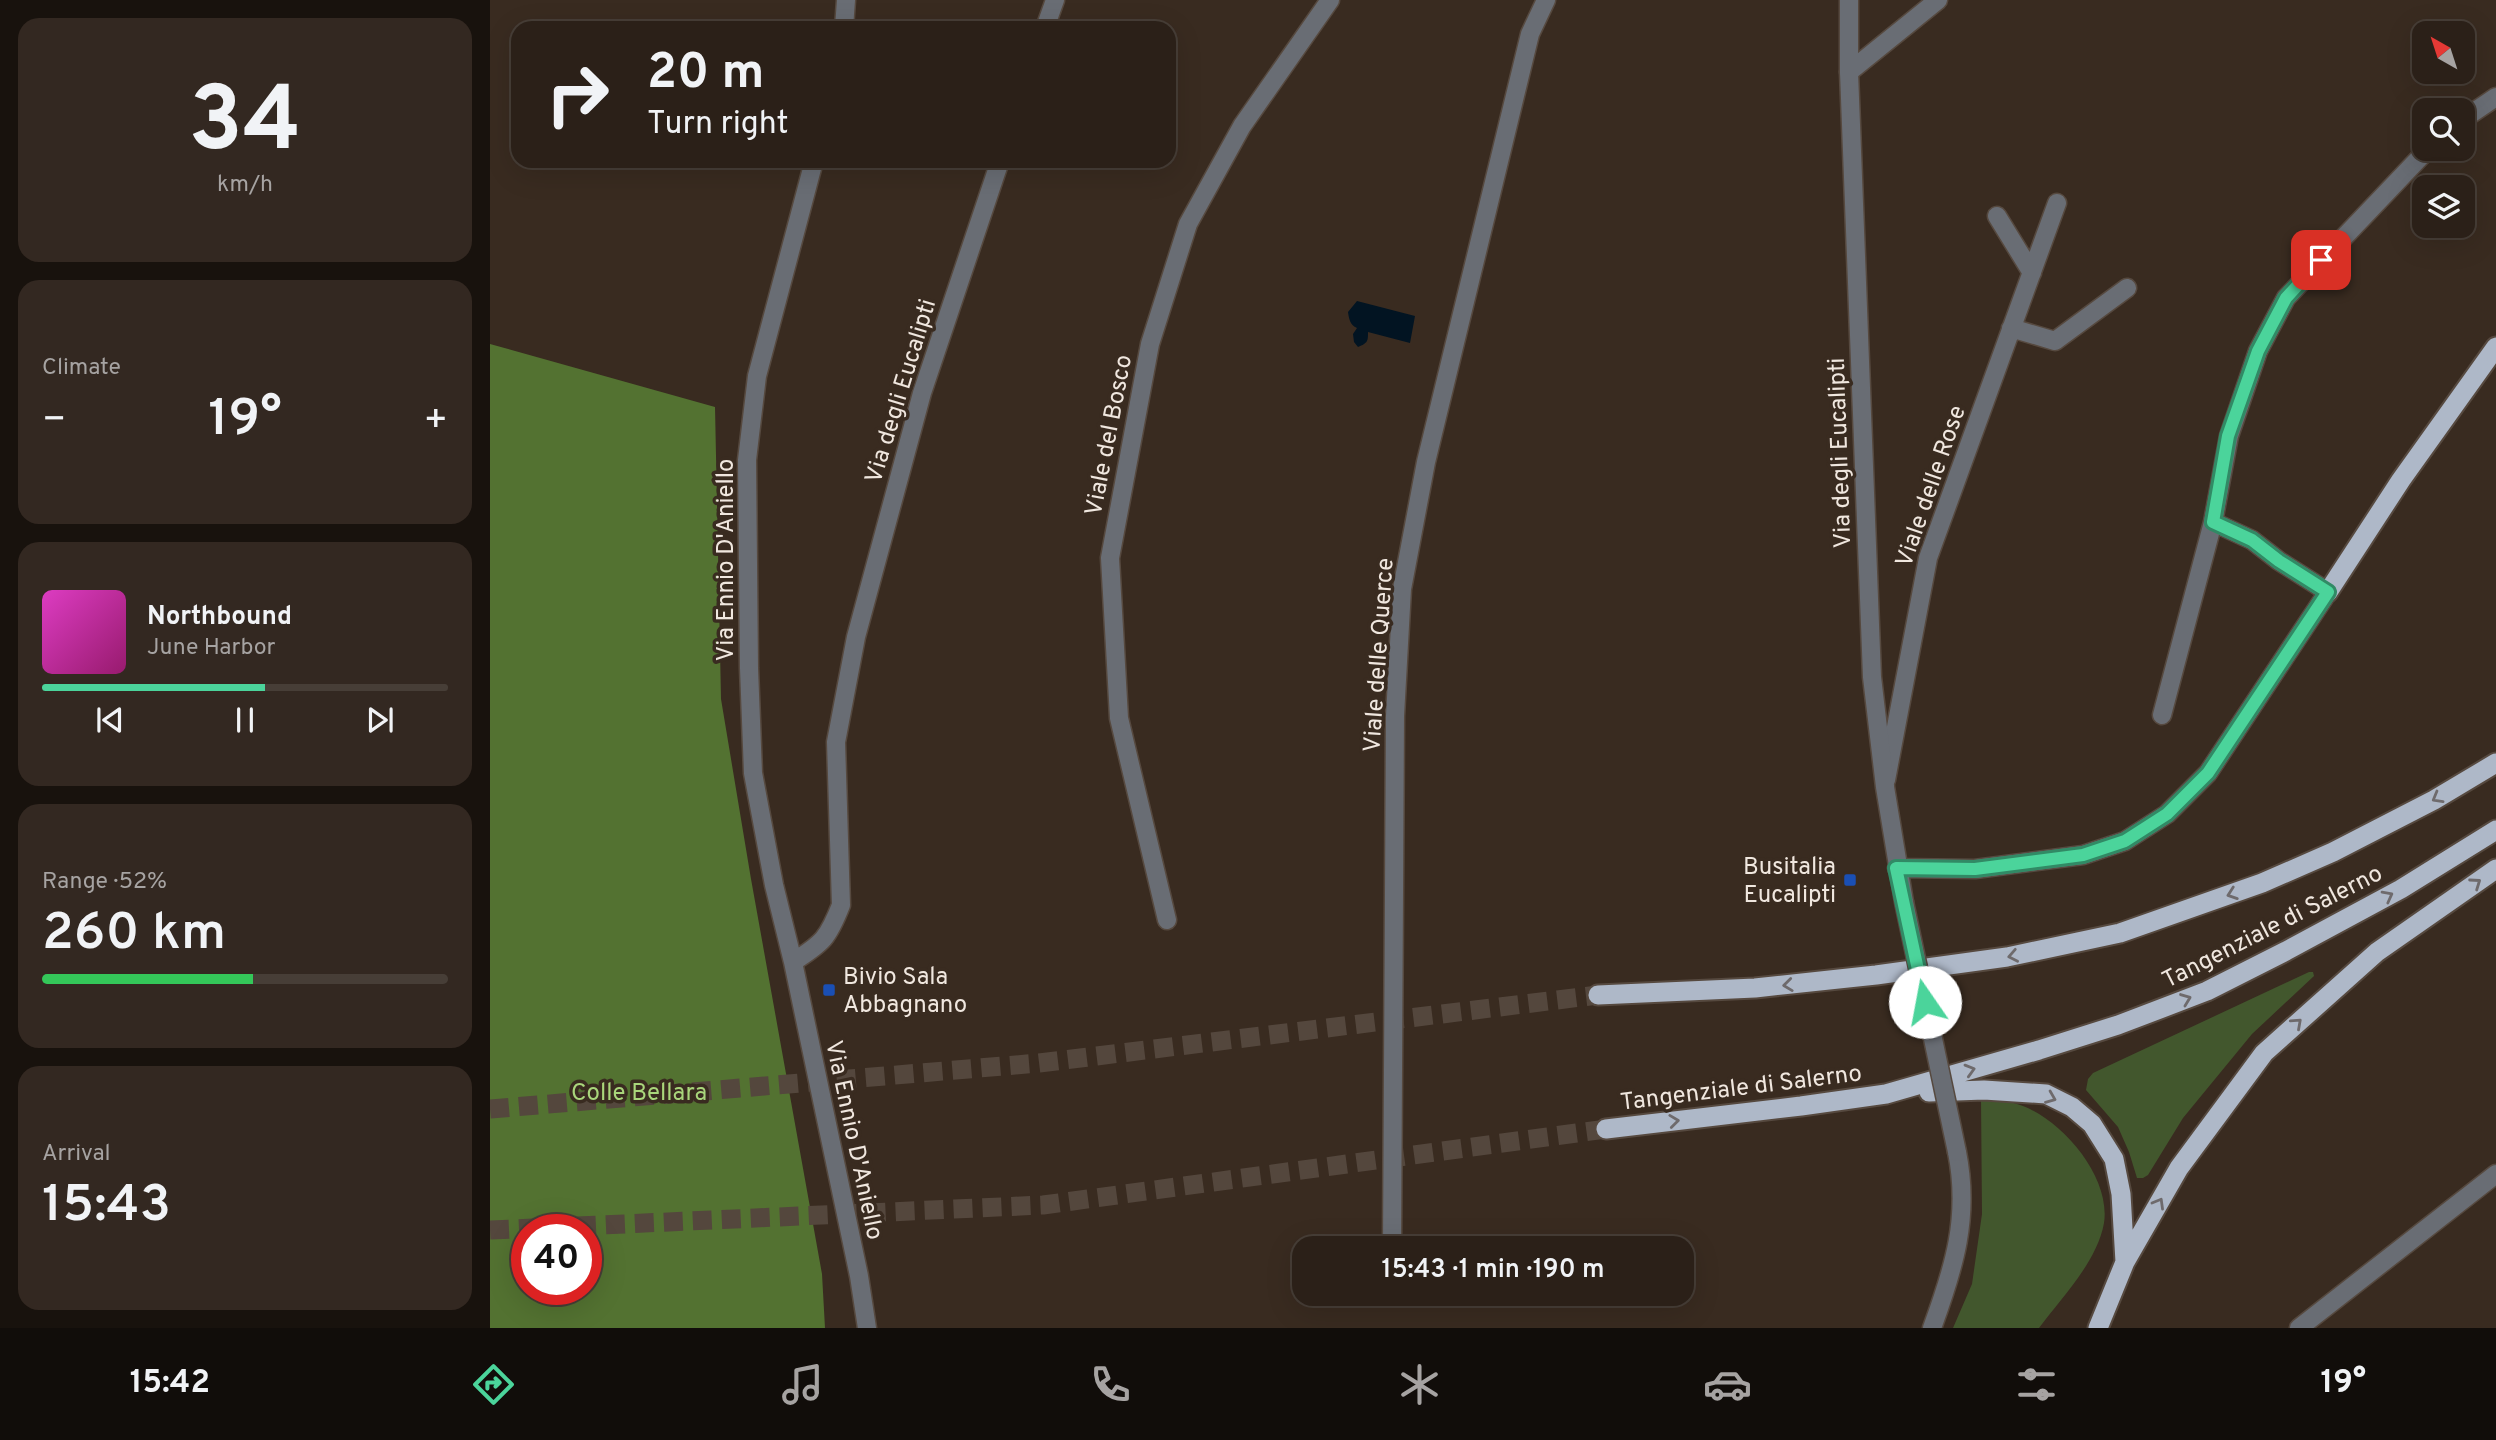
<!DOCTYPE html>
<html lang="en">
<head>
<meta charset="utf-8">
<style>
  :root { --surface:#2b2018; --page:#332821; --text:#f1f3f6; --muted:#a6a3a2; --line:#473e37; --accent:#4bd49b }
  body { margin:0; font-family:Overpass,sans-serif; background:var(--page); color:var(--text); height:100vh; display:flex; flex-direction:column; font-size:26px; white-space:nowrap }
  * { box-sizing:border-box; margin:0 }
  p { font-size:23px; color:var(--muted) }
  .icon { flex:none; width:38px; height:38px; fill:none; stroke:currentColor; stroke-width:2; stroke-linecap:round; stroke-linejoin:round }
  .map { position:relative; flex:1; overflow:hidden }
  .side { display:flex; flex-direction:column; gap:18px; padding:18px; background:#18120d; width:490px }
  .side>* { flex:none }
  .banner { position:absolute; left:21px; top:21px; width:665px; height:147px; border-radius:21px; box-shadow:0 7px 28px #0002,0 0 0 2px var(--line); background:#2b2018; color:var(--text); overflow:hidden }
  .needle { width:46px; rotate:321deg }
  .tools { position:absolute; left:1922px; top:21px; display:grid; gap:14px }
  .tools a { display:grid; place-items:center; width:63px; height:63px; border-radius:14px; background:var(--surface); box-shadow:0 7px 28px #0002,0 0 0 2px var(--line); font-size:35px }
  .speed { position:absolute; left:21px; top:1214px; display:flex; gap:14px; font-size:35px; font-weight:700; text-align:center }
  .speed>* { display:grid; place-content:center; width:91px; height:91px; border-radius:50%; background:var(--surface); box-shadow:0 7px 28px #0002,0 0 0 2px var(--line); line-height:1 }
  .speed .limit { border:10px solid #d22; background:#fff; color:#111 }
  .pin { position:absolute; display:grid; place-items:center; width:60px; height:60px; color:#fff; margin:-30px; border-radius:14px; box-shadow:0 4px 10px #0006 }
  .me { position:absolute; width:77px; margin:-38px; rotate:348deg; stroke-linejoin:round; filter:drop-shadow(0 0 5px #0008) }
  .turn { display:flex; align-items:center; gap:24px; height:147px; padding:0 21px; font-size:32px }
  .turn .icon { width:91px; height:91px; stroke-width:2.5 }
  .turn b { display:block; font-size:49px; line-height:60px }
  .big { font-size:52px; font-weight:600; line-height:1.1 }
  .side .widget { flex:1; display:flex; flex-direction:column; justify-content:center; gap:10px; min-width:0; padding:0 24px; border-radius:21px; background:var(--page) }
  .side .dial { align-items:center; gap:0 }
  .dial b { font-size:91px; line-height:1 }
  .song { display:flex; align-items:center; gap:21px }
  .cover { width:84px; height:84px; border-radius:10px; background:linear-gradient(135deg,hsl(310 70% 55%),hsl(320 70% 35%)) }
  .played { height:7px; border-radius:4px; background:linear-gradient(90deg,var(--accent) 55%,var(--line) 55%) }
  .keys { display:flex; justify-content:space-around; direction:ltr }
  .heat { display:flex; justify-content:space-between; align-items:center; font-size:38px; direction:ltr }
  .charge { height:10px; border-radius:5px; background:linear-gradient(90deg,#34c759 52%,var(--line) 0) }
  .trip { position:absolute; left:802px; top:1236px; width:402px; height:70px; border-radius:21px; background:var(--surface); box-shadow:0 7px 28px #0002,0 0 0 2px var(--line); font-weight:600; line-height:70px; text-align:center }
  .tab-bar { display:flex; height:112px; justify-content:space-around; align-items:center; background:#110d0a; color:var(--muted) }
  .tab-bar .icon { width:49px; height:49px }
  .tab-bar .current { color:var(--accent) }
  .tab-bar b { font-size:32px; color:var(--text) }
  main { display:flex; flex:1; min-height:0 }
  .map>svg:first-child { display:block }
</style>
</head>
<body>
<main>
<section class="side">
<div class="widget dial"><b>34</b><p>km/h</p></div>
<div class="widget"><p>Climate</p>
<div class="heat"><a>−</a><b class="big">19°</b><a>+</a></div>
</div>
<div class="widget">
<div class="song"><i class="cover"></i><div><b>Northbound</b><p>June Harbor</p></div></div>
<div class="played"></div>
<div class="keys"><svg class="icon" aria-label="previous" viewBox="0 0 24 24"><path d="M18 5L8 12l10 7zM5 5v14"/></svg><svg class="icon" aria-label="pause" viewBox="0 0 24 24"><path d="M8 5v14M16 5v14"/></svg><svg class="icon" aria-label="next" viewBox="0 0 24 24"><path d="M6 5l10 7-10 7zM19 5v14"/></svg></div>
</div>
<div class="widget"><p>Range · 52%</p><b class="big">260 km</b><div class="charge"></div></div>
<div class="widget"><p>Arrival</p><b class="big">15:43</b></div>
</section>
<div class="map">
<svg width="2006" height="1328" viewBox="0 0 2006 1328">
  <rect width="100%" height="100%" fill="#392b20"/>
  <path fill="#42572d" d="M1819 972H1823L1824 976 1762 1034 1693 1118 1658 1175 1653 1178H1647L1639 1152 1628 1127 1596 1090 1598 1079 1603 1073Z
    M1491 1099C1506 1099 1519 1101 1533 1106 1574 1122 1621 1178 1614 1223 1607 1262 1572 1297 1549 1328H1463L1482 1284 1492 1214Z"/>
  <path fill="#537231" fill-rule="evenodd" d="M0 344 225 407 231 699 261 879 332 1274 335 1328H0ZM37 1230H96V1290H37Z"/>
  <path fill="#021422" d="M867 301 925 316 920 343 878 332C878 341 878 343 868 347L864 342 863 334 867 328C860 325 859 319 858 312Z"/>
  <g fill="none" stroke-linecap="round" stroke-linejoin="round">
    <path stroke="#54473d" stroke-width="19" stroke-dasharray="19 10" stroke-linecap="butt" d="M0 1109 549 1063 1108 995
      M0 1230 553 1205 1116 1129"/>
    <defs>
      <path id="minor" d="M1359 72 1448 0
        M1972 120 2006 97
        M1507 216 1542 273
        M1521 328 1565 341 1637 288
        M1838 592 1789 561 1762 540 1723 522 1739 436 1768 351 1796 298 1938 149
        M1672 715 1723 522
        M1396 780 1438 558 1567 203
        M677 920 629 718 620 558 660 344 698 224 752 126 840 0
        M902 1248 905 716 912 589 936 462 1040 34 1056 0"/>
      <path id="tertiary" d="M1359 0V72L1382 677 1395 787 1414 902
        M354 28 356 0
        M555 28 565 0
        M324 161 267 376 257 460 259 668 263 773 284 885 303 962 369 1276 377 1328
        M1407 868 1485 869 1593 855 1635 841 1677 814 1718 773 1838 592
        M303 962C333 943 338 938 351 905L346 742 366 637 432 393 510 161
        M1442 1328C1464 1268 1480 1217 1467 1152
        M1809 1328 2006 1174"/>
      <path id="trunk" d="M1838 592 1911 480 2006 347
        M1108 995 1265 988 1386 975 1517 957 1630 933 1772 883 1843 852 1944 800 2006 763
        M1439 1092 1494 1090 1556 1094 1582 1107 1602 1124 1624 1159 1631 1194 1635 1262
        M1116 1129 1311 1106 1396 1094 1549 1050 1628 1025 1717 991 1796 951 1911 889 2006 830
        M1608 1328 1635 1262 1689 1168 1774 1053 1887 952 2006 869"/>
    </defs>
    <use href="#minor" stroke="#56493f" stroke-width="21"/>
    <use href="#tertiary" stroke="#56493f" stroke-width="21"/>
    <use href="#trunk" stroke="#56493f" stroke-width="23"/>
    <use href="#minor" stroke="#696d74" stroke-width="18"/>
    <use href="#tertiary" stroke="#696d74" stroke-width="18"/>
    <use href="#trunk" stroke="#aeb8c8" stroke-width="19"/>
    <defs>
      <path id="tertiary-bridge" d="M1414 902 1467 1152"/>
    </defs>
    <use href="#tertiary-bridge" stroke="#56493f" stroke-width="21" stroke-linecap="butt"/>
    <use href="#tertiary-bridge" stroke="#696d74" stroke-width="18"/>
  </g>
  <defs><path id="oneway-chevron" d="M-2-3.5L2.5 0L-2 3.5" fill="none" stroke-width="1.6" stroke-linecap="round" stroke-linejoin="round" transform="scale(1.75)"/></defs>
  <g stroke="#6e6a6c">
    <use href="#oneway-chevron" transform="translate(1947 798) rotate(150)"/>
    <use href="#oneway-chevron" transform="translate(1986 883) rotate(-35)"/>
    <use href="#oneway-chevron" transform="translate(1742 894) rotate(161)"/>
    <use href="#oneway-chevron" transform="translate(1898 896) rotate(-28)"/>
    <use href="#oneway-chevron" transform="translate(1523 956) rotate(169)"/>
    <use href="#oneway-chevron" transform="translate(1298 985) rotate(173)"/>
    <use href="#oneway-chevron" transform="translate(1696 999) rotate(-21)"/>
    <use href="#oneway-chevron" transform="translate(1807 1023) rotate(-42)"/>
    <use href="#oneway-chevron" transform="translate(1480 1070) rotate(-16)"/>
    <use href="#oneway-chevron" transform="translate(1561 1098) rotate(22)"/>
    <use href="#oneway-chevron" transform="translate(1184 1121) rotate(-7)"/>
    <use href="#oneway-chevron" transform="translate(1669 1203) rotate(-60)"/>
  </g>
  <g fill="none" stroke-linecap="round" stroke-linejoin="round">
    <defs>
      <path id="route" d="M1435 1002 1406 868 1485 869 1593 855 1635 841 1677 814 1718 773 1838 592 1789 561 1762 540 1723 522 1738 436 1768 351 1796 298 1831 260"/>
    </defs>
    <use href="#route" stroke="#318a65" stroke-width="18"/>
    <use href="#route" stroke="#4bd49b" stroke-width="12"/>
  </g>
  <g fill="#1a4fb4" stroke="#392b20" stroke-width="2.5">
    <rect x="1353" y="873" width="14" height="14" rx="3.5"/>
    <rect x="332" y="983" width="14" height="14" rx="3.5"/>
  </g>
  <g text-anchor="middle" stroke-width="7" stroke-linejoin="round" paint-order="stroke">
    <g font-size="24" fill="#f0e7df" stroke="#392b20">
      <text transform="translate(410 391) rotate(-73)" y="8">Via degli Eucalipti</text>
      <text transform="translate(618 435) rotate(-79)" y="8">Viale del Bosco</text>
      <text transform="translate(1349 453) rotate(-92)" y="8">Via degli Eucalipti</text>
      <text transform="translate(1440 486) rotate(-71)" y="8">Viale delle Rose</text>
      <text transform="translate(235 560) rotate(-90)" y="8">Via Ennio D'Aniello</text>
      <text transform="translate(888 655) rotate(-86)" y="8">Viale delle Querce</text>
      <text transform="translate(1782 926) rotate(-27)" y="8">Tangenziale di Salerno</text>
      <text transform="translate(1251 1087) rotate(-7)" y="8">Tangenziale di Salerno</text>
      <text transform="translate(365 1140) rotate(78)" y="8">Via Ennio D'Aniello</text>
    </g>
    <g font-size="24" fill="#f0e7df" stroke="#392b20" text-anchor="end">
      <text x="1346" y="874">Busitalia<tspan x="1346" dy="28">Eucalipti</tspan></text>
      <text x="353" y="984" text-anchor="start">Bivio Sala<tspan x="353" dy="28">Abbagnano</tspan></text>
    </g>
    <g font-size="24" fill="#a9d67b" stroke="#392b20">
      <text x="149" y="1100">Colle Bellara</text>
    </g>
  </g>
</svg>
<div class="tools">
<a><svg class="needle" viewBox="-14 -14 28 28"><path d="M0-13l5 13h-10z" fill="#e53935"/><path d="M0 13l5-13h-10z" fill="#a6a3a2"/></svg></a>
<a><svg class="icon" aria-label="search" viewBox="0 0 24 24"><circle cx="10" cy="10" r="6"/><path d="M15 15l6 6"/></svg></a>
<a><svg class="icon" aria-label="layers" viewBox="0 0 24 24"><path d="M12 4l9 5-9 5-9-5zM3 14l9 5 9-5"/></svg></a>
</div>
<div class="speed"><div class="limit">40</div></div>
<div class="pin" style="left:1831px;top:260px;background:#d93025"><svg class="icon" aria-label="arrive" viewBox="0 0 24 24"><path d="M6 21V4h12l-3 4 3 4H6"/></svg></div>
<svg class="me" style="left:1435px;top:1002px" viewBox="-20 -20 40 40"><circle r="19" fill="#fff"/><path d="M0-13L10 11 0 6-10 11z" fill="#4bd49b"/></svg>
<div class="trip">15:43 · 1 min · 190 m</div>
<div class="banner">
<div class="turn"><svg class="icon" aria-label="right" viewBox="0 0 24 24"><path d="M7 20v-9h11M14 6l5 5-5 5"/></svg><div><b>20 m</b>Turn right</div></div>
</div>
</div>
</main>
<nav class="tab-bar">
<b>15:42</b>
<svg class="icon current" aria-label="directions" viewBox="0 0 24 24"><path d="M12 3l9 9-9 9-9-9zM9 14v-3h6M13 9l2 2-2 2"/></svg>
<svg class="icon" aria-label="music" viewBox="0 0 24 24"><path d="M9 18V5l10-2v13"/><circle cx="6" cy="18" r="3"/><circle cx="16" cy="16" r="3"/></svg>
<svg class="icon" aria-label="phone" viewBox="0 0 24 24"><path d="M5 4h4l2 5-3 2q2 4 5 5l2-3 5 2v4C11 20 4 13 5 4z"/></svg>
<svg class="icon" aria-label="climate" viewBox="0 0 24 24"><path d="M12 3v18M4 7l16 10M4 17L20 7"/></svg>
<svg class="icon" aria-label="car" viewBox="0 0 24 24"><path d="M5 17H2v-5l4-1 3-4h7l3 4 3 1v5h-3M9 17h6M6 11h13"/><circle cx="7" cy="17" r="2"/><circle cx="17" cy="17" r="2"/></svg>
<svg class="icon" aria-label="filters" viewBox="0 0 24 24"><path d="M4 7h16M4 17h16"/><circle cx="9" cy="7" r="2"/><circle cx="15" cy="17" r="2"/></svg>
<b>19°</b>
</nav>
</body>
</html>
